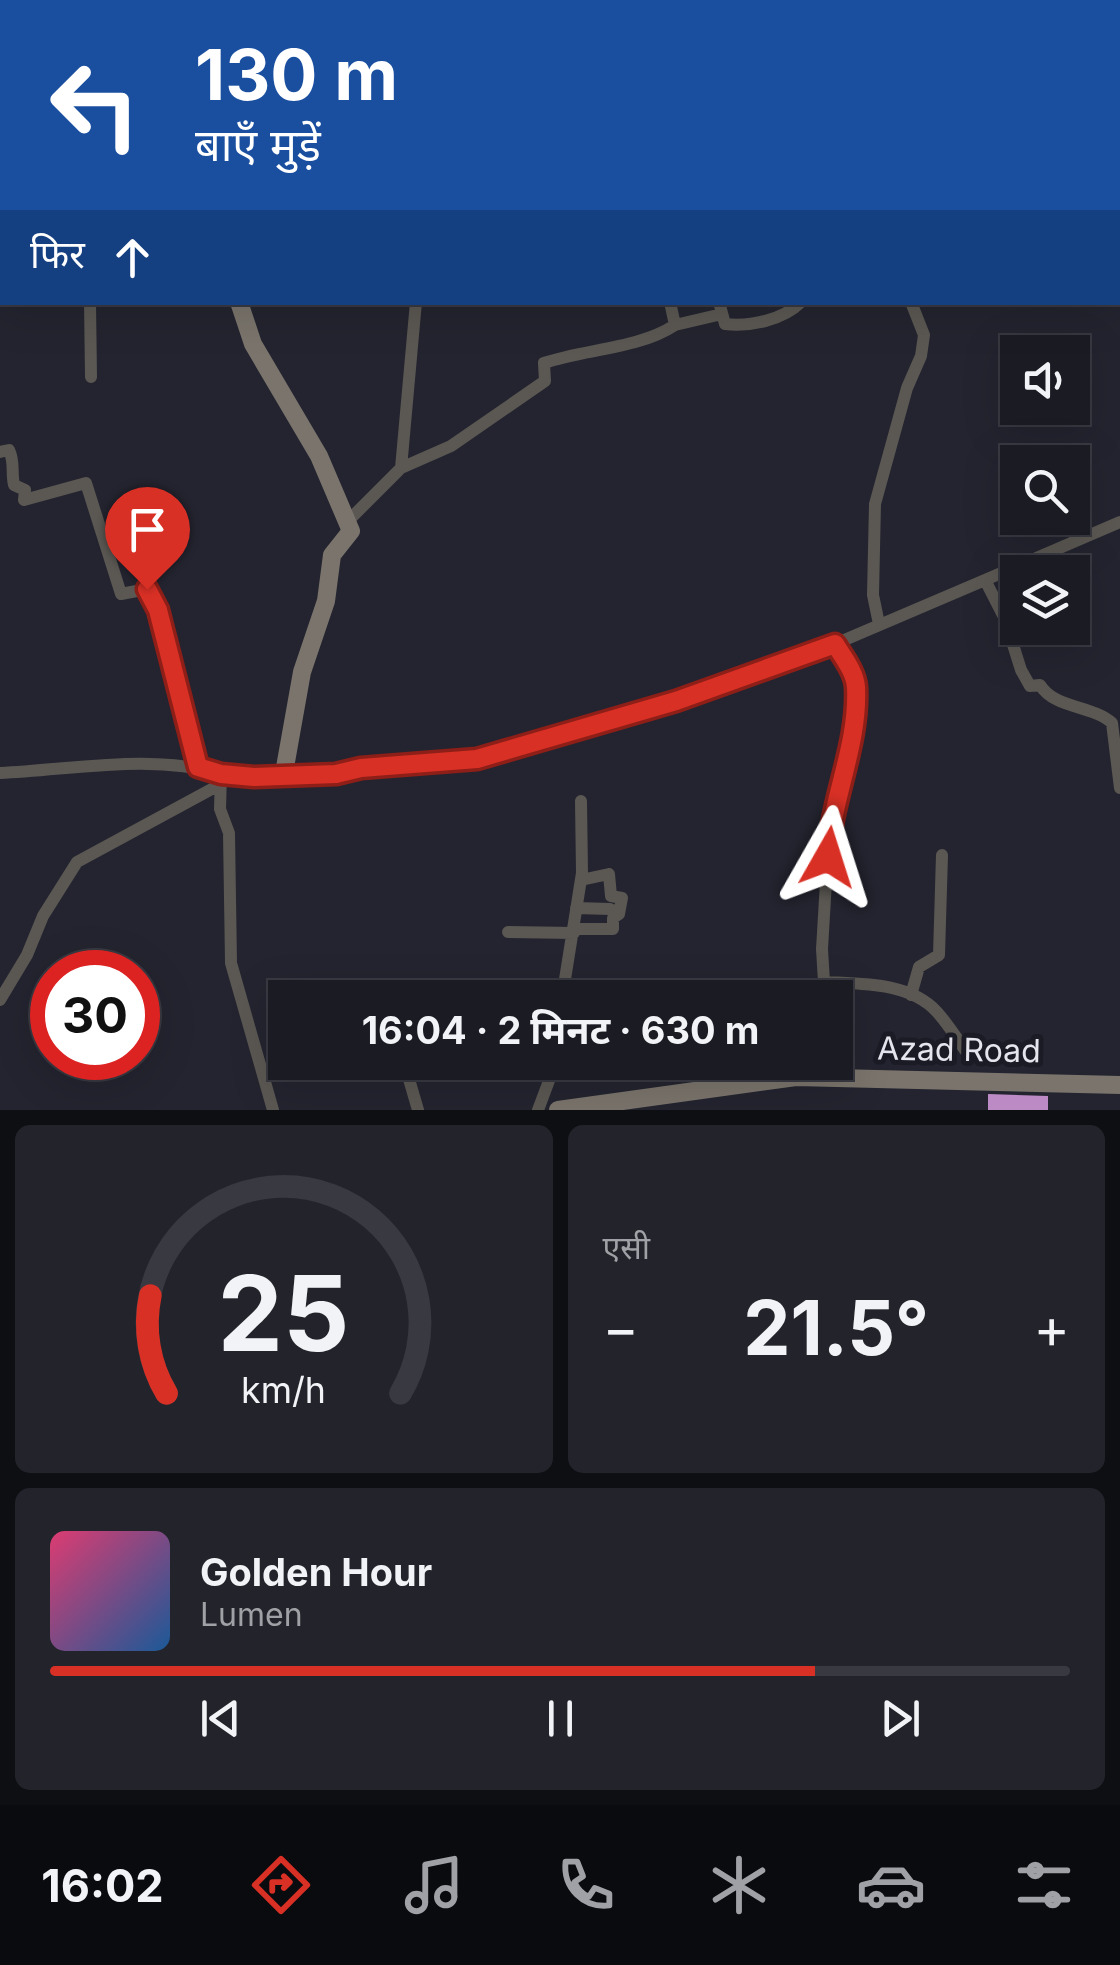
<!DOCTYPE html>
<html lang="hi">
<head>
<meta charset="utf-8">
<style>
  :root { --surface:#1a1b23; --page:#23242b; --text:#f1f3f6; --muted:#9fa1a6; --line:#383941; --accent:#d93025 }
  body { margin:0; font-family:Inter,"Noto Sans Devanagari",sans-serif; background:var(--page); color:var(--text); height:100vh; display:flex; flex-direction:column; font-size:38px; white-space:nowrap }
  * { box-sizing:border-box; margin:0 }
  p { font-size:32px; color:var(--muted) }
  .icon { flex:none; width:55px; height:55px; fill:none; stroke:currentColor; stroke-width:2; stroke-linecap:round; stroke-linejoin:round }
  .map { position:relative; height:1110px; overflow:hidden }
  .drawer { display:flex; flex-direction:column; gap:15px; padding:15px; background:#0e0f13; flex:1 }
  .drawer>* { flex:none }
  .top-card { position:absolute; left:0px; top:0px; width:1120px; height:305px; box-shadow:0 10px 40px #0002,0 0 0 2px var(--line); background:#1a4fa0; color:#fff; overflow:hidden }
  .tools { position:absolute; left:1000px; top:335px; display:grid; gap:20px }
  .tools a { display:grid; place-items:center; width:90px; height:90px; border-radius:0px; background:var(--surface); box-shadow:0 10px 40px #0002,0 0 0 2px var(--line); font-size:50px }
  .speed { position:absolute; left:30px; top:950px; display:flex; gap:20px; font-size:50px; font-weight:700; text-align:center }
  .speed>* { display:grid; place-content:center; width:130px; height:130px; border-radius:50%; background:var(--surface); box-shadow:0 10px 40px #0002,0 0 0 2px var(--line); line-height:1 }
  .speed .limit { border:15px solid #d22; background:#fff; color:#111 }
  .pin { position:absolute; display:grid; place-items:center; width:85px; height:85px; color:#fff; margin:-102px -42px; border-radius:50% 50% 50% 0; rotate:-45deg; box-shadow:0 0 10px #0007 }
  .pin .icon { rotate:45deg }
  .me { position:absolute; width:110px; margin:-55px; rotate:6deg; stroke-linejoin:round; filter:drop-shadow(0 0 8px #0008) }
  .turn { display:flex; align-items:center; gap:35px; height:210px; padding:0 30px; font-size:45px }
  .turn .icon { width:130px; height:130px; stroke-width:2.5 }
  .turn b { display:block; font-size:70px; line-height:85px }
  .then { display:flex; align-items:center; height:95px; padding:0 30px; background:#0003; gap:20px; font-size:38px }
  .big { font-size:75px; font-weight:700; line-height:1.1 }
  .drawer .tile { flex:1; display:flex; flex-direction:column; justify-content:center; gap:15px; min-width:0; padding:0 35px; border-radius:15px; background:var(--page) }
  .drawer .dial { align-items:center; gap:0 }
  .dial svg { height:260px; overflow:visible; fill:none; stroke:var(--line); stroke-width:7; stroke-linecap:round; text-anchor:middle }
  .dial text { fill:var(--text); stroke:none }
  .song { display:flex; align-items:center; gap:30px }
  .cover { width:120px; height:120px; border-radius:15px; background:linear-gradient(135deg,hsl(340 70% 55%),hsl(210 70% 35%)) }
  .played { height:10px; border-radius:5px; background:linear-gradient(90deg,var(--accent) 75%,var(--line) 75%) }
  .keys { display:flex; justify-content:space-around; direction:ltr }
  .heat { display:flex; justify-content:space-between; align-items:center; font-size:55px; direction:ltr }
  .drawer .tiles { flex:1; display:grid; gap:15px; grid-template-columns:1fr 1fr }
  .tile:last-child { grid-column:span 2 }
  .trip { position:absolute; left:268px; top:980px; width:585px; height:100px; border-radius:0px; background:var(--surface); box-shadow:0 10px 40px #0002,0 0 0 2px var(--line); font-weight:700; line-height:100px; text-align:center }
  .dock { display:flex; height:160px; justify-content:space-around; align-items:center; background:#0a0b0e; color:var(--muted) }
  .dock .icon { width:70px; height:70px }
  .dock .on { color:var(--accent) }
  .dock b { font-size:45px; color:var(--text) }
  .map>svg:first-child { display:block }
</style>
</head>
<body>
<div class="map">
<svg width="1120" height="1110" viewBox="0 0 1120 1110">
  <rect width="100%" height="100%" fill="#23242f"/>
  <path fill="#bc8bc5" d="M988 1094 1048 1096V1110H988Z"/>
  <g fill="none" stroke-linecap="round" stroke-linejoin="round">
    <path stroke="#5b5853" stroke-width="12" d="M713 0V2
      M1034 0 1035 2
      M648 2 655 0
      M887 2 891 0
      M1118 238 1120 250
      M90 302 91 377
      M670 302 675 325 722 314
      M719 302 725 324C750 327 783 320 801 302
      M0 452 9 450C15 462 11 472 14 485L25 490 24 500 86 483 121 594 147 589 158 610 198 767
      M401 468 451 446 545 381 544 363C584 349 639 349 675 325
      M347 522 401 468 416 302
      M1120 522 985 580 1005 619 1021 670 1030 686 1040 685C1055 709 1092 705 1112 723L1120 788
      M879 624 873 595 875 504 907 388 921 356 924 335 911 302
      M0 773C73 770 150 753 221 774L220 809 229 833 231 963 273 1110
      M284 773C356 770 432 769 503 753L676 701 835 644
      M576 908 610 909 619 914
      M575 929H613V918L619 914 622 898 611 896 609 874 581 880
      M508 932 574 933
      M824 982C861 984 910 982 937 1012 947 1023 956 1037 965 1050
      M386 987 389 998
      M911 995 919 967 939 955 942 855
      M562 998 582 873 581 801
      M821 998 824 982 822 949 829 831 854 731 856 685 835 644 985 580
      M0 1000 27 955 43 916 77 862 221 784
      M404 1062 418 1110
      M796 1077 801 1062
      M538 1110 556 1062"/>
    <path stroke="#7a746c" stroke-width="18" d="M0 222H2
      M221 774 255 777 284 773 302 672 326 601 332 555 351 531 319 456 253 344 239 302
      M558 1110 796 1077 1120 1085"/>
  </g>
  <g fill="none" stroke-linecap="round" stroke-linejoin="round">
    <defs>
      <path id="route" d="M147 589 158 610 198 767 221 774 254 777 336 774 361 768 477 759 676 701 835 644C843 657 855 672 856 687 859 745 831 799 828 857"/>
    </defs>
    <use href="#route" stroke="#8d1f18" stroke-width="25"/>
    <use href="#route" stroke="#d93025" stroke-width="18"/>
  </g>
  <g text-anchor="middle" stroke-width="10" stroke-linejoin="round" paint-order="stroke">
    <g font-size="32" fill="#e5e6ed" stroke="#1a1b25">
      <text transform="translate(959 1050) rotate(1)" y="11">Azad Road</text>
    </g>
  </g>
</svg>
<div class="tools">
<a><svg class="icon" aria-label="sound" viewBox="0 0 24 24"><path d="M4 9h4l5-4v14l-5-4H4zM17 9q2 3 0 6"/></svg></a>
<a><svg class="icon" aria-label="search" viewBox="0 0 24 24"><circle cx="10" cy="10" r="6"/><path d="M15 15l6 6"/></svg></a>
<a><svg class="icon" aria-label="layers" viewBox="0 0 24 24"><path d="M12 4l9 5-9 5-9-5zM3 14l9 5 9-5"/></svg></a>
</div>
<div class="speed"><div class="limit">30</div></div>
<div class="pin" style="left:147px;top:589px;background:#d93025"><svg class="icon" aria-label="arrive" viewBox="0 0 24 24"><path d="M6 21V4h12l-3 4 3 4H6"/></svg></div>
<svg class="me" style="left:828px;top:857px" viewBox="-20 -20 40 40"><path d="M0-17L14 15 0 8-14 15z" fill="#d93025" stroke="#fff" stroke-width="4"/></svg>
<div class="trip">16:04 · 2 मिनट · 630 m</div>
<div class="top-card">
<div class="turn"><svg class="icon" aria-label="left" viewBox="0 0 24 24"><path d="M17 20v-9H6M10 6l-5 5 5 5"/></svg><div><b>130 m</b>बाएँ मुड़ें</div></div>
<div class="then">फिर<svg class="icon" aria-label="ahead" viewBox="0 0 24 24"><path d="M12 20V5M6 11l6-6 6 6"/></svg></div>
</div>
</div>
<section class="drawer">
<div class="tiles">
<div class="tile dial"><svg viewBox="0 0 100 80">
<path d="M14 69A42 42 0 1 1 86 69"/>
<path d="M14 69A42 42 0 0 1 9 39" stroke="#d93025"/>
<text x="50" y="56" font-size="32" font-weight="700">25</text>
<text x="50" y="72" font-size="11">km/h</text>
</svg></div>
<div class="tile"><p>एसी</p>
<div class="heat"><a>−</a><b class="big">21.5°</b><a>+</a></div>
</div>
<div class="tile">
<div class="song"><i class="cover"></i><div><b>Golden Hour</b><p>Lumen</p></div></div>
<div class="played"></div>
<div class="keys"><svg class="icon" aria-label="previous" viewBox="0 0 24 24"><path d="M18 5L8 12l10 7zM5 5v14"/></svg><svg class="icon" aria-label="pause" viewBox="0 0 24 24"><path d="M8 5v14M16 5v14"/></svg><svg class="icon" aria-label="next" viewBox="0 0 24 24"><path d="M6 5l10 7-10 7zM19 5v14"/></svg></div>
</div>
</div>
</section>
<nav class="dock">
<b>16:02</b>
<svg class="icon on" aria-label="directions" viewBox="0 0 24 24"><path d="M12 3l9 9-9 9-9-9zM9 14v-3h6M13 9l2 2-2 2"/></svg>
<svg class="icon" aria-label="music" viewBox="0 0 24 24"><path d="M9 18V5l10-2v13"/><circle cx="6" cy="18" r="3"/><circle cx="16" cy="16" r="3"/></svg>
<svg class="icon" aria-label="phone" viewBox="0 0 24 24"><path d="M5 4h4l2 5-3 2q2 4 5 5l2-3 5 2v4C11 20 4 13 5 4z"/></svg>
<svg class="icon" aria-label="climate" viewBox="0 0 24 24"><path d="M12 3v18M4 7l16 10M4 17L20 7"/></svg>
<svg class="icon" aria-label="car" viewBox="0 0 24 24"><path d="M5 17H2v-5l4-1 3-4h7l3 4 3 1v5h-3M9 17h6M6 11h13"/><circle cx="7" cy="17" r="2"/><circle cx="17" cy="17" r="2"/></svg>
<svg class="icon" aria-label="filters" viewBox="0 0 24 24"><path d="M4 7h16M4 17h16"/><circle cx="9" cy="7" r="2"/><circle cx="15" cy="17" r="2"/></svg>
</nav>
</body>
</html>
